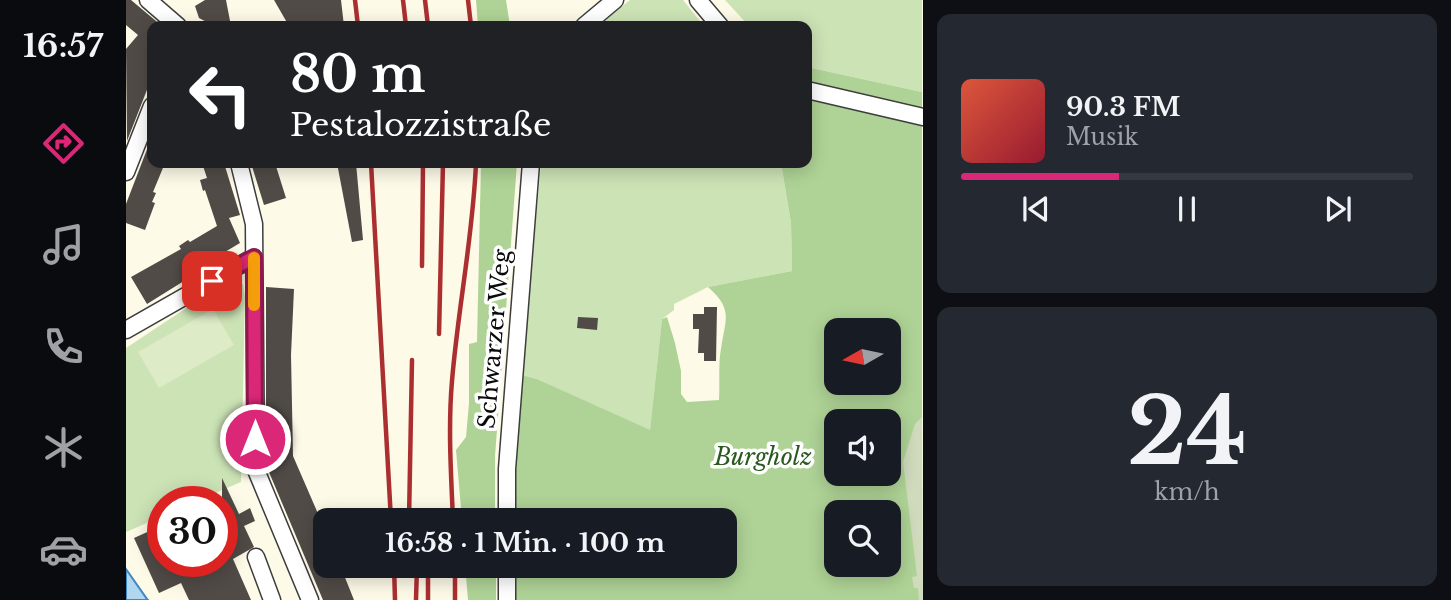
<!DOCTYPE html>
<html lang="de">
<head>
<meta charset="utf-8">
<style>
  :root { --surface:#171b24; --page:#242831; --text:#f1f3f6; --muted:#9ea1a6; --line:#363941; --accent:#db2777 }
  body { margin:0; font-family:"Libre Baskerville",serif; background:var(--page); color:var(--text); height:100vh; display:flex; flex-direction:column; font-size:26px; white-space:nowrap }
  * { box-sizing:border-box; margin:0 }
  p { font-size:23px; color:var(--muted) }
  .icon { flex:none; width:38px; height:38px; fill:none; stroke:currentColor; stroke-width:2; stroke-linecap:round; stroke-linejoin:round }
  .map { position:relative; flex:1; overflow:hidden }
  .side { display:flex; flex-direction:column; gap:14px; padding:14px; background:#0d0f14; width:528px }
  .side>* { flex:none }
  .hud { position:absolute; left:21px; top:21px; width:665px; height:147px; border-radius:14px; box-shadow:0 4px 18px #0003; background:#202124; color:#fff; overflow:hidden }
  .needle { width:46px; rotate:261deg }
  .fabs { position:absolute; left:698px; top:318px; display:grid; gap:14px }
  .fabs a { display:grid; place-items:center; width:77px; height:77px; border-radius:14px; background:var(--surface); box-shadow:0 4px 18px #0003; font-size:35px }
  .speed { position:absolute; left:21px; top:486px; display:flex; gap:14px; font-size:35px; font-weight:700; text-align:center }
  .speed>* { display:grid; place-content:center; width:91px; height:91px; border-radius:50%; background:var(--surface); box-shadow:0 4px 18px #0003; line-height:1 }
  .speed .limit { border:10px solid #d22; background:#fff; color:#111 }
  .pin { position:absolute; display:grid; place-items:center; width:60px; height:60px; color:#fff; margin:-30px; border-radius:14px; box-shadow:0 4px 10px #0006 }
  .me { position:absolute; width:77px; margin:-38px; rotate:0deg; stroke-linejoin:round; filter:drop-shadow(0 0 5px #0008) }
  .turn { display:flex; align-items:center; gap:24px; height:147px; padding:0 28px; font-size:32px }
  .turn .icon { width:91px; height:91px; stroke-width:2.5 }
  .turn b { display:block; font-size:49px; line-height:60px }
  .side .tile { flex:1; display:flex; flex-direction:column; justify-content:center; gap:10px; min-width:0; padding:0 24px; border-radius:14px; background:var(--page) }
  .side .dial { align-items:center; gap:0 }
  .dial b { font-size:91px; line-height:1 }
  .song { display:flex; align-items:center; gap:21px }
  .cover { width:84px; height:84px; border-radius:10px; background:linear-gradient(135deg,hsl(10 70% 55%),hsl(350 70% 35%)) }
  .played { height:7px; border-radius:4px; background:linear-gradient(90deg,var(--accent) 35%,var(--line) 35%) }
  .keys { display:flex; justify-content:space-around; direction:ltr }
  .trip { position:absolute; left:187px; top:508px; width:424px; height:70px; border-radius:14px; background:var(--surface); box-shadow:0 4px 18px #0003; font-weight:700; line-height:70px; text-align:center }
  main { display:flex; flex:1; min-height:0 }
  .menu { display:flex; flex-direction:column; width:126px; justify-content:space-around; align-items:center; background:#090b0e; color:var(--muted) }
  .menu .icon { width:49px; height:49px }
  .menu .on { color:var(--accent) }
  .menu b { font-size:32px; color:var(--text) }
  .map>svg:first-child { display:block }
</style>
</head>
<body>
<main>
<nav class="menu">
<b>16:57</b>
<svg class="icon on" aria-label="directions" viewBox="0 0 24 24"><path d="M12 3l9 9-9 9-9-9zM9 14v-3h6M13 9l2 2-2 2"/></svg>
<svg class="icon" aria-label="music" viewBox="0 0 24 24"><path d="M9 18V5l10-2v13"/><circle cx="6" cy="18" r="3"/><circle cx="16" cy="16" r="3"/></svg>
<svg class="icon" aria-label="phone" viewBox="0 0 24 24"><path d="M5 4h4l2 5-3 2q2 4 5 5l2-3 5 2v4C11 20 4 13 5 4z"/></svg>
<svg class="icon" aria-label="climate" viewBox="0 0 24 24"><path d="M12 3v18M4 7l16 10M4 17L20 7"/></svg>
<svg class="icon" aria-label="car" viewBox="0 0 24 24"><path d="M5 17H2v-5l4-1 3-4h7l3 4 3 1v5h-3M9 17h6M6 11h13"/><circle cx="7" cy="17" r="2"/><circle cx="17" cy="17" r="2"/></svg>
</nav>
<div class="map">
<svg width="797" height="600" viewBox="0 0 797 600">
  <rect width="100%" height="100%" fill="#fdfae8"/>
  <path fill="#cce3b6" d="M504 0H557L578 26H472Z
    M599 0H796V92L681 67V26H623Z
    M415 163H655L665 223 666 271 582 287 548 304V310L536 319 524 431 411 379 396 375Z
    M117 284 119 297 115 482 68 502H37V516L0 532V348L92 287Z"/>
  <path fill="#afd396" fill-rule="evenodd" d="M350 0H380L384 26H352Z
    M681 67 796 92V600H388V565H598V520H388V490L396 375 411 379 524 430 536 319 541 317 549 343 555 371V394L561 402 593 400C594 383 592 365 595 349 599 319 608 310 582 287L666 271 665 223 655 163H681ZM710 331H763V383H710ZM710 422H763V474H710ZM710 513H763V565H710Z
    M355 163H391L369 456V520H336L330 450 340 437 343 403V344L351 342Z
    M339 565H370V600H342Z"/>
  <path fill="#d0dbbd" d="M796 417 797 600H793L792 588H788L786 577 791 576 777 462 789 424Z"/>
  <path fill="#ddebc7" d="M87 309 108 345 33 388 12 352Z"/>
  <path fill="#b1d6f0" stroke="#3f88c0" stroke-width="2" d="M0 569 21 599 22 600H0Z"/>
  <path fill="#514b47" d="M0 0H5L36 26H26V77L1 141 0 49 12 35 0 25Z
    M79 0H100L105 26H88L73 18 69 6Z
    M148 0H215L218 26H163Z
    M25 139 26 163H39L27 192 30 193 26 202 29 203 19 230 0 223V204Z
    M76 163H98L114 215 103 218 114 243 72 268 74 271 21 304 5 277 55 249 53 246 62 240 64 242 91 226 79 190 77 191 74 180 81 178Z
    M125 163H149L160 198 138 205Z
    M211 163H230L237 240 226 242Z
    M140 287 168 289 165 355 167 456 200 532V565H214L228 600H197L140 465Z
    M578 307H591L590 361H578V353H572L573 329H567V314H578Z
    M452 317 472 318 471 330 451 328Z
    M96 478 113 514 124 508 129 521 118 526 128 547 107 559 125 600H63L55 583 33 593 8 538 37 525V562H96Z"/>
  <g fill="none" stroke-linecap="round" stroke-linejoin="round">
    <defs>
      <path id="minor" d="M22 0 52 26
        M572 0 594 26
        M458 26 489 0
        M681 90 797 117
        M113 163 128 224 130 470 184 600
        M0 172 26 106
        M0 330 128 257
        M381 520V469L405 163
        M130 557 146 600
        M381 565V600"/>
    </defs>
    <use href="#minor" stroke="#3d3d3d" stroke-width="19"/>
    <use href="#minor" stroke="#fff" stroke-width="16"/>
    <path stroke="#ac2f30" stroke-width="4.5" d="M229 0 232 26
      M277 0 280 26
      M299 0 302 26
      M342 0 345 26
      M245 163 265 520
      M296 266 297 163
      M313 334 317 163
      M283 520 286 360
      M327 520C325 473 322 427 326 381 332 308 347 236 350 163
      M268 565 269 600
      M329 565V600
      M290 600 291 565
      M302 600V565"/>
  </g>
  <g fill="none" stroke-linecap="round" stroke-linejoin="round">
    <defs>
      <path id="route" d="M86 281 128 257 129 439"/>
    </defs>
    <use href="#route" stroke="#8e194d" stroke-width="18"/>
    <use href="#route" stroke="#db2777" stroke-width="12"/>
    <path stroke="#f59e0b" stroke-width="12" d="M128 305V258"/>
  </g>
  <g text-anchor="middle" stroke-width="7" stroke-linejoin="round" paint-order="stroke">
    <g font-size="23" fill="#0a0a0a" stroke="#fff">
      <text transform="translate(368 339) rotate(-85)" y="8">Schwarzer Weg</text>
    </g>
    <g font-size="23" font-style="italic" fill="#2b5a21" stroke="#fff">
      <text x="637" y="465">Burgholz</text>
    </g>
  </g>
</svg>
<div class="fabs">
<a><svg class="needle" viewBox="-14 -14 28 28"><path d="M0-13l5 13h-10z" fill="#e53935"/><path d="M0 13l5-13h-10z" fill="#9ea1a6"/></svg></a>
<a><svg class="icon" aria-label="sound" viewBox="0 0 24 24"><path d="M4 9h4l5-4v14l-5-4H4zM17 9q2 3 0 6"/></svg></a>
<a><svg class="icon" aria-label="search" viewBox="0 0 24 24"><circle cx="10" cy="10" r="6"/><path d="M15 15l6 6"/></svg></a>
</div>
<div class="speed"><div class="limit">30</div></div>
<div class="pin" style="left:86px;top:281px;background:#d93025"><svg class="icon" aria-label="arrive" viewBox="0 0 24 24"><path d="M6 21V4h12l-3 4 3 4H6"/></svg></div>
<svg class="me" style="left:129px;top:439px" viewBox="-20 -20 40 40"><circle r="17" fill="#db2777" stroke="#fff" stroke-width="3"/><path d="M0-11L8 9 0 5-8 9z" fill="#fff"/></svg>
<div class="trip">16:58 · 1 Min. · 100 m</div>
<div class="hud">
<div class="turn"><svg class="icon" aria-label="left" viewBox="0 0 24 24"><path d="M17 20v-9H6M10 6l-5 5 5 5"/></svg><div><b>80 m</b>Pestalozzistraße</div></div>
</div>
</div>
<section class="side">
<div class="tile">
<div class="song"><i class="cover"></i><div><b>90.3 FM</b><p>Musik</p></div></div>
<div class="played"></div>
<div class="keys"><svg class="icon" aria-label="previous" viewBox="0 0 24 24"><path d="M18 5L8 12l10 7zM5 5v14"/></svg><svg class="icon" aria-label="pause" viewBox="0 0 24 24"><path d="M8 5v14M16 5v14"/></svg><svg class="icon" aria-label="next" viewBox="0 0 24 24"><path d="M6 5l10 7-10 7zM19 5v14"/></svg></div>
</div>
<div class="tile dial"><b>24</b><p>km/h</p></div>
</section>
</main>
</body>
</html>
